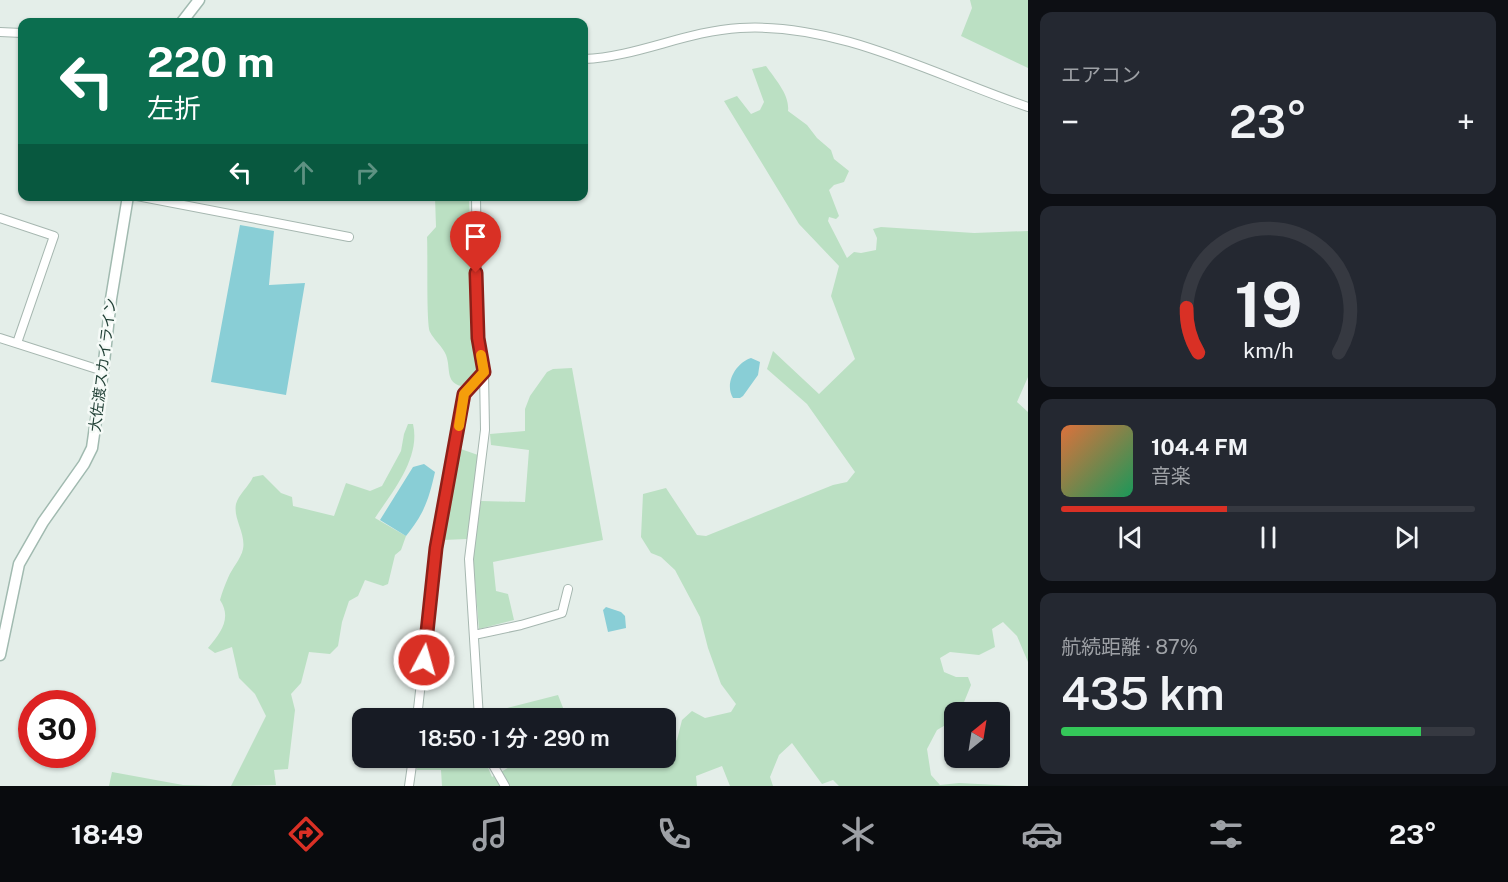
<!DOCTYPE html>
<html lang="ja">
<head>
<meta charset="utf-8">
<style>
  :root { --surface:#171b24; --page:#242831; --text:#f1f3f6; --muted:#9ea1a6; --line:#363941; --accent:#d93025 }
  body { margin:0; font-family:"Public Sans","Noto Sans JP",sans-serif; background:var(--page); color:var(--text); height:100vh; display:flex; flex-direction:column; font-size:22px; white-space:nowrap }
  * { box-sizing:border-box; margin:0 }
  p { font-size:20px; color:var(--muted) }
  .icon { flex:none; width:33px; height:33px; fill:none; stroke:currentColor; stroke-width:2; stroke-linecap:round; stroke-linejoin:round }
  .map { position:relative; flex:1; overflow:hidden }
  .details { display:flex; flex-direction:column; gap:12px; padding:12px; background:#0d0f14; width:480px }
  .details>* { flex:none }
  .hud { position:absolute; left:18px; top:18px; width:570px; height:183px; border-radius:12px; box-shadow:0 2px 4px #0004; background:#0b6e4f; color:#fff; overflow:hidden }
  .needle { width:39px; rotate:30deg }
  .buttons { position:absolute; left:944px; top:702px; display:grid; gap:12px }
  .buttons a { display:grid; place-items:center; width:66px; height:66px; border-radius:12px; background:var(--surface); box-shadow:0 2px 4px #0004; font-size:30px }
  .speed { position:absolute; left:18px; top:690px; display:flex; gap:12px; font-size:30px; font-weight:700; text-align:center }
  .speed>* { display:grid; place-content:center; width:78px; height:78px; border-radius:50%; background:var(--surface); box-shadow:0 2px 4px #0004; line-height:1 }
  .speed .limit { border:9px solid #d22; background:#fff; color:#111 }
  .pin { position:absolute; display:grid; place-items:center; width:51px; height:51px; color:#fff; margin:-62px -26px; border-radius:50% 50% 50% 0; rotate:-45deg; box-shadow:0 0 6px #0007 }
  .pin .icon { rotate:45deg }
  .me { position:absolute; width:66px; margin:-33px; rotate:6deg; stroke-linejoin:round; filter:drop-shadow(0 0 4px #0008) }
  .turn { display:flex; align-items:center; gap:21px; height:126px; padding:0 30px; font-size:27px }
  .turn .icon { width:78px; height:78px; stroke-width:2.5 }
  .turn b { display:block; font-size:42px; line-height:51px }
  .lanes { display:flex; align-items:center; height:57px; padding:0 30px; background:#0003; justify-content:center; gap:30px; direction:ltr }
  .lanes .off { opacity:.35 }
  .big { font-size:45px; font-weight:600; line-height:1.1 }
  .details .card { flex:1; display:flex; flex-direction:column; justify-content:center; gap:9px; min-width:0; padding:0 21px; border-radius:12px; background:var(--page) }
  .details .dial { align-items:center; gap:0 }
  .dial svg { height:156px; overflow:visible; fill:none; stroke:var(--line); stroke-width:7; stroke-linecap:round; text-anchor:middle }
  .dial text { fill:var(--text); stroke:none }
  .song { display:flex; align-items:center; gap:18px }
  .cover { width:72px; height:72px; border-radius:9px; background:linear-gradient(135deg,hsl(20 70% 55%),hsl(150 70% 35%)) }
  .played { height:6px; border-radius:3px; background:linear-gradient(90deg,var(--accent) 40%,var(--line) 40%) }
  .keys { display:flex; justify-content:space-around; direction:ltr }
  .heat { display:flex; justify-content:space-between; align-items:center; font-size:33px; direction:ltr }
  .charge { height:9px; border-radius:4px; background:linear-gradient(90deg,#34c759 87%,var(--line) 0) }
  .trip { position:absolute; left:352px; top:708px; width:324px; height:60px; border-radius:12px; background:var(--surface); box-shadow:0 2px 4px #0004; font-weight:600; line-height:60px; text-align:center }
  .menu { display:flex; height:96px; justify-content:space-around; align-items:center; background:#090b0e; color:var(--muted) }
  .menu .icon { width:42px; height:42px }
  .menu .on { color:var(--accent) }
  .menu b { font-size:27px; color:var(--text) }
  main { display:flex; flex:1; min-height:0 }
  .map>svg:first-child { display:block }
</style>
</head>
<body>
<main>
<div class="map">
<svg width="1028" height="786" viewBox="0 0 1028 786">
  <rect width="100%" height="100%" fill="#e4eee9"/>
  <path fill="#bbe0c3" d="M970 0H1028V68L961 36 972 8Z
    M766 66C775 79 790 95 788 111L807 125 817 138 831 150 834 159 849 171 844 182 834 185 829 190 839 216 836 219 829 217 828 221 847 258 854 252 861 253 876 250 877 238 873 229 881 227 974 233 1028 231V377L1017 402 1028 412V662L1017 636 1003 622 992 629 995 647 979 655 950 652 940 658 944 672 956 677H968L971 685 960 712H954V720L937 730 927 749 931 775 940 785 959 783 1016 786H839L833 780 822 784 792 743 779 755 770 777 773 786H730L722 766 696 776 697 786H442L441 770H417L418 758H484L492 777 525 758H666V745L677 740 682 720 692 711 705 718 731 712 736 704 721 684 708 648 700 617 675 570 661 557 651 553 641 537 643 494 666 488 697 535 706 536 833 485 847 482 855 472 807 404 767 369 773 351 819 394 855 359 831 296 839 266 799 224 724 101 737 96 751 114 760 110 764 102 752 69Z
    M435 197H469L473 315 478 360 477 370 461 386C445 382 451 368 446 355 443 347 434 340 430 332 426 325 428 251 427 237L436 227Z
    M572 368 603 540 493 562 496 591 508 594 514 620 479 629 473 557 481 501 525 502 529 450 491 445 490 434 525 431V409L530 396 547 372 553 369Z
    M408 424H413C421 458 392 492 375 518L406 536 401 550 395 555 388 584 383 586 365 580 358 596 349 601 342 622 338 646 330 654 309 652 301 683 291 694 295 710 288 769 274 770 276 785 231 786 266 716 255 694 239 678 232 647 215 653 208 648C221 633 232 618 220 600 222 592 225 585 228 578 232 568 241 559 243 549 246 533 233 519 236 504 238 495 249 486 253 477L263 475 281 493 292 497 293 506 334 516 346 483 370 491 382 486 401 451 404 434Z
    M458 448 478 455 467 539 443 540Z
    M558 695 567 718H489L488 713Z
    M424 709 474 713 475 718H423Z
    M112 772 183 785 213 786H109Z"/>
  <path fill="#89ced6" d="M240 225 274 231 269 285 305 283 286 395 211 382Z
    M751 358 760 362 758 375 743 396 740 398H733C724 383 736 363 751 358Z
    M424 464 435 472C429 499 424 514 406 536L380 520 413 467Z
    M606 607 621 612 625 616 626 628 608 632 603 610Z"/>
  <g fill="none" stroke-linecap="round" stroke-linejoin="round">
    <defs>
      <path id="street" d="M0 32 22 33
        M584 59C637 57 686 31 740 28 839 22 936 76 1028 107
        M137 196 349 237
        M476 196 478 338 484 372 485 430 469 559 479 718
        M0 218 54 236 17 343
        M0 338 103 371
        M474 635 521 625 562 613 568 589
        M417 718 436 548 464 394 484 372
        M489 758 505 786
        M409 786 413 758"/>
      <path id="secondary" d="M182 22 199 0
        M0 655 19 564 43 522 84 464 92 448 103 371 111 299 128 196"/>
    </defs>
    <use href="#street" stroke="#a6b7b0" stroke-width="10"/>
    <use href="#secondary" stroke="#a1bab0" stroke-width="13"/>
    <use href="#street" stroke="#fff" stroke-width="8"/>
    <use href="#secondary" stroke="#fff" stroke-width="10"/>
  </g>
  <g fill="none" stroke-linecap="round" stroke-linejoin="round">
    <defs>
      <path id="route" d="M424 660 436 548 464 394 484 372 478 338 476 273"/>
    </defs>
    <use href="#route" stroke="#8d1f18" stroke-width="15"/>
    <use href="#route" stroke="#d93025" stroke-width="10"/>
    <path stroke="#f59e0b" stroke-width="10" d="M459 426 464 394 484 372 481 355"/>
  </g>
  <g text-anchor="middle" stroke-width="5" stroke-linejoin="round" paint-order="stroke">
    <g font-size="15" fill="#224137" stroke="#f5faf7">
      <text transform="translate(103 365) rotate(-83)" y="5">大佐渡スカイライン</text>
    </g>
  </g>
</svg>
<div class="buttons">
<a><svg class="needle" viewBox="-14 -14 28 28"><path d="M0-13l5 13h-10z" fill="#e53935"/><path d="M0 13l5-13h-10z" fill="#9ea1a6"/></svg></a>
</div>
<div class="speed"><div class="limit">30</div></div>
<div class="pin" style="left:476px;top:273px;background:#d93025"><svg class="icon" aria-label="arrive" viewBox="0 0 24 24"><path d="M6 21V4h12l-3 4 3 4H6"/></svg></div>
<svg class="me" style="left:424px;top:660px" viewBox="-20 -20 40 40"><circle r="17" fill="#d93025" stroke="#fff" stroke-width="3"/><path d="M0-11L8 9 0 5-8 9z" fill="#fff"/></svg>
<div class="trip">18:50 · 1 分 · 290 m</div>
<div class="hud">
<div class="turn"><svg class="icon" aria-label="left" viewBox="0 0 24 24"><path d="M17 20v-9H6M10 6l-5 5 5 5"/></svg><div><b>220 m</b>左折</div></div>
<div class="lanes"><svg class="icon" aria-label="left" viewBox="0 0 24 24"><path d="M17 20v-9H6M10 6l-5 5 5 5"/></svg><svg class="icon off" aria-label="ahead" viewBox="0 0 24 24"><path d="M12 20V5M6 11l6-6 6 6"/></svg><svg class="icon off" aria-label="right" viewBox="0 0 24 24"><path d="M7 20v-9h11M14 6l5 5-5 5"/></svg></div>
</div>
</div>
<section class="details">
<div class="card"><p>エアコン</p>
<div class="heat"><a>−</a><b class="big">23°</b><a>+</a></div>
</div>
<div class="card dial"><svg viewBox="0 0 100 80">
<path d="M14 69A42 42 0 1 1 86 69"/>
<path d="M14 69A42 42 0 0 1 8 46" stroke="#d93025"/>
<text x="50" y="56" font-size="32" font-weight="700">19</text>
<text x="50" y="72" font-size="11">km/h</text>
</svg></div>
<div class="card">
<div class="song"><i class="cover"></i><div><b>104.4 FM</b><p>音楽</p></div></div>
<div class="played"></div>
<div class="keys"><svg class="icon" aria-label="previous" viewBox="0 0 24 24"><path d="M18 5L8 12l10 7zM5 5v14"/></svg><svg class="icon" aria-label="pause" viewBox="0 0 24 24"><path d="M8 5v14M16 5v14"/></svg><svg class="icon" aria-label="next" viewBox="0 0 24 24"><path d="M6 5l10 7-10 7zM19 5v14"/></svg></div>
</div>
<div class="card"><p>航続距離 · 87%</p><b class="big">435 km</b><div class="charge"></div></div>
</section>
</main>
<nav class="menu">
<b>18:49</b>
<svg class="icon on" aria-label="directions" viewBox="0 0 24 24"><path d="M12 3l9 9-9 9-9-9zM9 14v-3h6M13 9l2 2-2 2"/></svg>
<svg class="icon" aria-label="music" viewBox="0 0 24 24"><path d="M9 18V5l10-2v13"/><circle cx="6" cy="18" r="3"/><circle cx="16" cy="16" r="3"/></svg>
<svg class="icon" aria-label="phone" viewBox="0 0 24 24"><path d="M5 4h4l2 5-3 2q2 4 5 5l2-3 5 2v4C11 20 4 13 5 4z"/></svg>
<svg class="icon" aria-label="climate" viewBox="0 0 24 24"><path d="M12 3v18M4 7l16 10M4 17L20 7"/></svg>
<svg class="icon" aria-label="car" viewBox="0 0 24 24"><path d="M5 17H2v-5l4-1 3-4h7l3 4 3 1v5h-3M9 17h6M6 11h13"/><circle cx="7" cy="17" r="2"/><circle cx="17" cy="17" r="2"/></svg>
<svg class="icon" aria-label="filters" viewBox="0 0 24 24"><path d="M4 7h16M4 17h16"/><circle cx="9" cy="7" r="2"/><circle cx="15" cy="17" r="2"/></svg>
<b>23°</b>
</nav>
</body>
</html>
